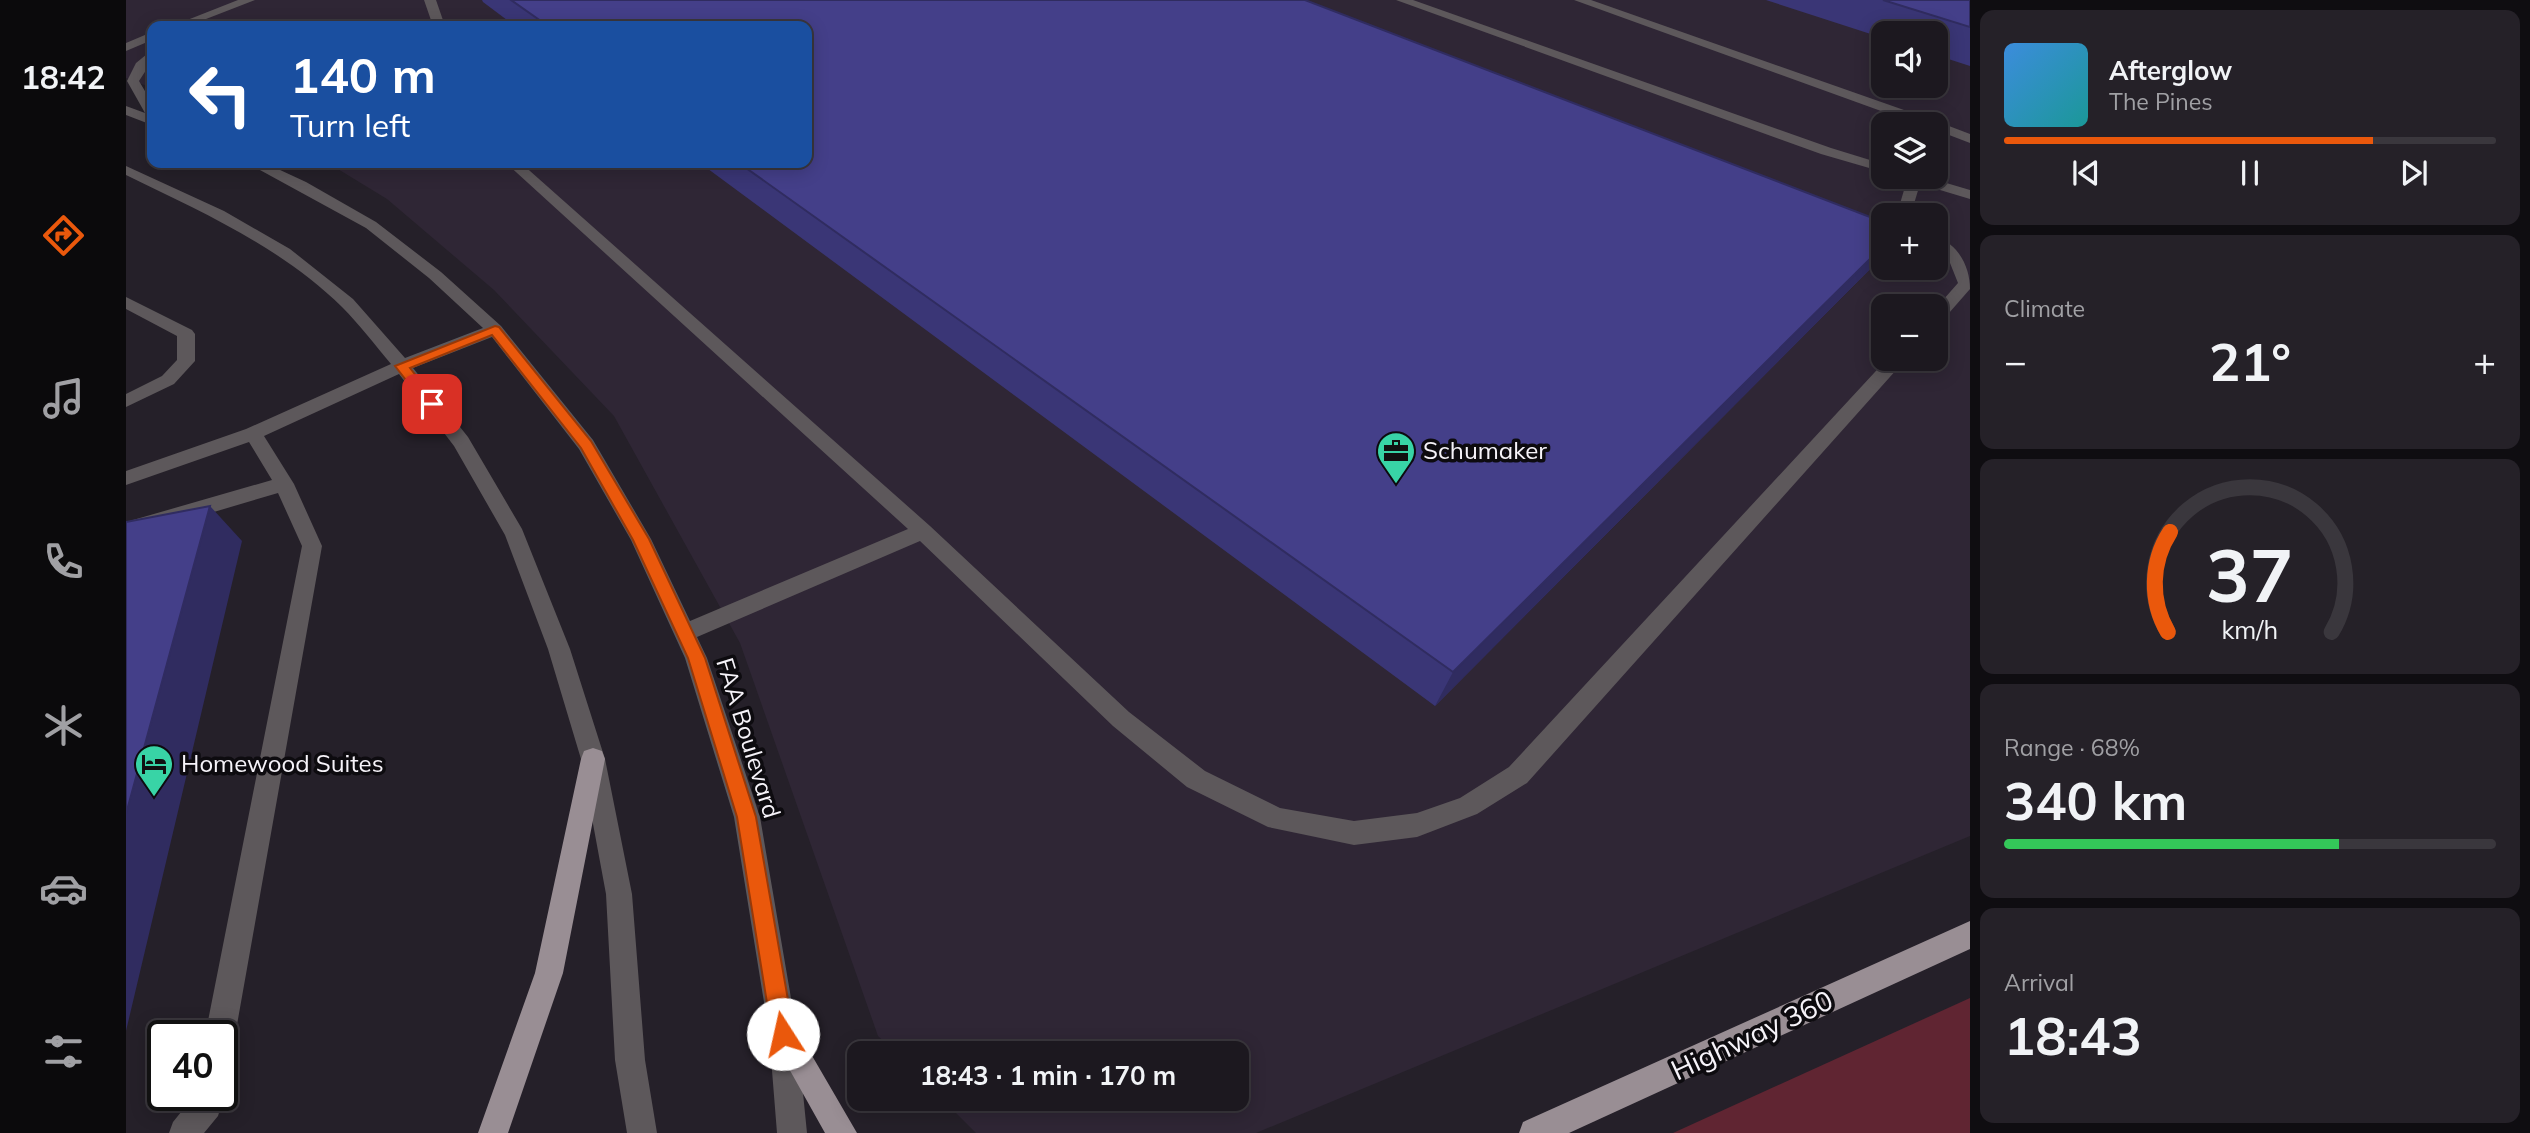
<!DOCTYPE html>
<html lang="en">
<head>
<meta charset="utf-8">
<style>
  :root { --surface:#1c181f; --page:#252128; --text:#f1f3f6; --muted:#a0a0a4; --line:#3a373d; --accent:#ea580c }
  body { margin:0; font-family:Mulish,sans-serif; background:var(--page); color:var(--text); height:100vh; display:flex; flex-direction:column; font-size:26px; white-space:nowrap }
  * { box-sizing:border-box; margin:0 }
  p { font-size:23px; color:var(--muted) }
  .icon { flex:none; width:38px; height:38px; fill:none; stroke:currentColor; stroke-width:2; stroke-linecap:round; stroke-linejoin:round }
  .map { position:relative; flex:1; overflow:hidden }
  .details { display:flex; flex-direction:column; gap:10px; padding:10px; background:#0f0d11; width:560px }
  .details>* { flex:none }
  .top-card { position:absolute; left:21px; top:21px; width:665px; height:147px; border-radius:14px; box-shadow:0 4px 18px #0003,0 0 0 2px var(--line); background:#1a4fa0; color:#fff; overflow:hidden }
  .buttons { position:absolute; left:1745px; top:21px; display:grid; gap:14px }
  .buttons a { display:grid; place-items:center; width:77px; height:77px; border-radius:14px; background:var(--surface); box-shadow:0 4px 18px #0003,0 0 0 2px var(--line); font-size:35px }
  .speed { position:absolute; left:21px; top:1020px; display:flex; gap:14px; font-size:35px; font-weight:700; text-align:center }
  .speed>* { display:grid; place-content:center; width:91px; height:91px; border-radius:50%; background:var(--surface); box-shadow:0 4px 18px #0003,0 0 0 2px var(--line); line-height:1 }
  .speed .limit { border:4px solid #111; border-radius:10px; background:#fff; color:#111 }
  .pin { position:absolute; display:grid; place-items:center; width:60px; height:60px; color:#fff; margin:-30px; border-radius:14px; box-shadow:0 4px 10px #0006 }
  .me { position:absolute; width:77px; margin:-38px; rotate:350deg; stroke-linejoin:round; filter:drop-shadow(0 0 5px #0008) }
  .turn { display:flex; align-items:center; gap:24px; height:147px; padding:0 28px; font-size:32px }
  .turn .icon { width:91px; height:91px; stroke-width:2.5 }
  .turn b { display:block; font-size:49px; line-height:60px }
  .big { font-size:52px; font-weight:700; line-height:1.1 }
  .details .tile { flex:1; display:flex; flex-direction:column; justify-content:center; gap:10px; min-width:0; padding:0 24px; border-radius:14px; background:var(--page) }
  .details .dial { align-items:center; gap:0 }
  .dial svg { height:182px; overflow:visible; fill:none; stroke:var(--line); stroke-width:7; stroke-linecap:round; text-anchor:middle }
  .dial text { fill:var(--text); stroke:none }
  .song { display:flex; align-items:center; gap:21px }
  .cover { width:84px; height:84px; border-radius:10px; background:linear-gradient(135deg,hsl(210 70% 55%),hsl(180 70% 35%)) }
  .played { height:7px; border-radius:4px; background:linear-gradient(90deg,var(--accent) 75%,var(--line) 75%) }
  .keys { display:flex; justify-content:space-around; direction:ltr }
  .heat { display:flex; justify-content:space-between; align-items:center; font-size:38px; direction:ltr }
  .charge { height:10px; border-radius:5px; background:linear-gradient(90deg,#34c759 68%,var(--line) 0) }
  .trip { position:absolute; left:721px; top:1041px; width:402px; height:70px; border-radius:14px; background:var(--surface); box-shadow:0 4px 18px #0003,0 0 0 2px var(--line); font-weight:700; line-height:70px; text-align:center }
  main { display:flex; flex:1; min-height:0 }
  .dock { display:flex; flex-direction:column; width:126px; justify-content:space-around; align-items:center; background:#0b0a0c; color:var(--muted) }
  .dock .icon { width:49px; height:49px }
  .dock .current { color:var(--accent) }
  .dock b { font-size:32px; color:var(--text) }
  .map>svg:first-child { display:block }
</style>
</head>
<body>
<main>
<nav class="dock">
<b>18:42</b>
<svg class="icon current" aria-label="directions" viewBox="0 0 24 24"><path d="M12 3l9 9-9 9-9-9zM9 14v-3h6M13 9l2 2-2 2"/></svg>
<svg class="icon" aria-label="music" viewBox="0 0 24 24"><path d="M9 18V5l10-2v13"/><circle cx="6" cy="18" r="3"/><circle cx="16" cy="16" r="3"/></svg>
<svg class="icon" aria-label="phone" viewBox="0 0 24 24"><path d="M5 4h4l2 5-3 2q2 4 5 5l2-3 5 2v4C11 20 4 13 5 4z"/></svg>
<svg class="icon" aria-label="climate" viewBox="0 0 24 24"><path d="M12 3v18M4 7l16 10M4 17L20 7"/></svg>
<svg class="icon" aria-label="car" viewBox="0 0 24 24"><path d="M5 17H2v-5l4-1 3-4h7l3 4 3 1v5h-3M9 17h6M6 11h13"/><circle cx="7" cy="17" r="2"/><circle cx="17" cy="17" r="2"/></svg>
<svg class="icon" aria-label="filters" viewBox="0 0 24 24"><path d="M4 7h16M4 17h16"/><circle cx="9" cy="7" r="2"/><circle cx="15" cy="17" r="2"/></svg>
</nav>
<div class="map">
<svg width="1844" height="1133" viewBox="0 0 1844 1133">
  <rect width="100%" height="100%" fill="#252029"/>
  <path fill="#2f2635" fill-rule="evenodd" d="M0 0H1844V836L1130 1133H850L816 1099H1111V1054L770 1053 752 1036 614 643 488 416 368 290 261 199 202 163H681V26H26V88L0 78ZM1757 33H1810V86H1757ZM1757 124H1810V177H1757ZM1757 215H1810V268H1757ZM1757 306H1810V359H1757Z"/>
  <path fill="#602532" d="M1844 998V1133H1547Z"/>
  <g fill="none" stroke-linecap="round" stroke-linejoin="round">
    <path fill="#5d585b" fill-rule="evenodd" d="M112 0H129L62 26H46Z
      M298 0H310L319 26H307Z
      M1270 0H1287L1705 148 1757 164V172L1695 154Z
      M1448 0H1465L1815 123 1844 134V143L1810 130V124H1791Z
      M26 32V40L0 51V43Z
      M26 50V61L13 81 26 103V125L0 115V106L19 113 1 81 10 63Z
      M121 163H139L180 182 250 222 315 272 375 326 467 440 525 539 564 621 782 529 380 163H395L804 526 1003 712 1079 771 1154 808 1228 821 1291 813 1334 798 1383 767 1761 359H1780L1401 783 1351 814 1291 837 1228 845 1142 827 1061 787 987 726 794 541 571 637 581 658 634 817 671 1033 681 1133H651L643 1033 608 817 559 658 505 540 453 449 366 337 287 368 342 437 396 529 444 649 479 759 506 894 519 1060 531 1133H501L489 1060 480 894 455 759 422 649 379 535 328 446 273 374 138 436 168 484 196 546 109 1036 104 1046 96 1050V1036H79L176 546 152 493 0 538V522L146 480 123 442 0 485V471L120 429 265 364C249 345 233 324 216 307 155 247 76 212 0 175V166L98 211 164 249 227 299 279 358 357 328 303 278 240 228Z
      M1779 177H1800L1844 190V199L1794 184 1787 207 1793 215H1779L1773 207 1781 180Z
      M1810 237C1833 244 1844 268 1844 289L1816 321 1810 322V308L1832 283 1824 263 1810 250Z
      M0 297 66 330 69 334V361L48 384 0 407V394L36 376 51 360V336L0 309Z
      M96 1092 98 1096 92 1116 78 1133H43L47 1122 68 1096H96Z"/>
    <path fill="#998e94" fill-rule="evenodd" d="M467 748 476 751 479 759 437 973 382 1133H352L409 973 455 759 458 751Z
      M1844 921V949L1443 1133H1393L1397 1122Z
      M657 1019 667 1023 731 1133H699L643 1033 647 1023Z"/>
  </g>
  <path fill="#3a3676" d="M356 0H1179L1749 264 1309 706 574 163H681V26H389L357 2Z
    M1640 0H1844V66L1810 55V33H1757V38Z"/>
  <path fill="#302c60" d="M1757 246V253L1749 264 1309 706 1327 672Z
    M84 506 116 541 0 1031V814Z"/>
  <path fill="#443f89" stroke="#302c60" stroke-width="2" d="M385 0H1179L1757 222V246L1327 672 613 163H681V26H422Z
    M1757 0H1844V27Z
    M84 506 0 814V522Z"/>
  <path fill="#ea580c" stroke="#983908" stroke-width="2" d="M369 326 373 327 465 441 523 539 579 658 630 817 668 1034 665 1041 657 1045 649 1041 646 1034 611 817 562 658 507 540 455 448 366 335 284 368 310 401V407H301L269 366Z"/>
  <defs>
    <symbol id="office-pin" viewBox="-11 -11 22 30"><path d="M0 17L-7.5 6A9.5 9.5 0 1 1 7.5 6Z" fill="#38d4a6" stroke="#0d0b0f"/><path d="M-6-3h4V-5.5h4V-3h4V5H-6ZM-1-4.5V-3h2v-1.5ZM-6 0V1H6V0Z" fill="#111"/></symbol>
    <symbol id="hotel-pin" viewBox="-11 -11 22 30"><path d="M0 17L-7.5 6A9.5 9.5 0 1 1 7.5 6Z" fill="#38d4a6" stroke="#0d0b0f"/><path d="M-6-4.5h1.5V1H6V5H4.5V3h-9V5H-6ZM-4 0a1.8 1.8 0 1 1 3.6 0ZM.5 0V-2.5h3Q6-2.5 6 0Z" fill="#111"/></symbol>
  </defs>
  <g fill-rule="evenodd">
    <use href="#office-pin" x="1248" y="429" width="44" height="60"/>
    <use href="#hotel-pin" x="6" y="742" width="44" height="60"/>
  </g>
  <g text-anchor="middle" stroke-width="7" stroke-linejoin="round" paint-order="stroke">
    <g font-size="24" fill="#f6f3f9" stroke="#0d0b0f" text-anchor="start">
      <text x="1297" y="459">Schumaker</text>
      <text x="55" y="772">Homewood Suites</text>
    </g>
    <g font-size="24" fill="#f6f3f9" stroke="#0d0b0f">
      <text transform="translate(622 738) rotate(73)" y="8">FAA Boulevard</text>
    </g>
    <g font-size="28" fill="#f6f3f9" stroke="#0d0b0f">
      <text transform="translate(1626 1035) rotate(-25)" y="10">Highway 360</text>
    </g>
  </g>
</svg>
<div class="buttons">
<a><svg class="icon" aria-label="sound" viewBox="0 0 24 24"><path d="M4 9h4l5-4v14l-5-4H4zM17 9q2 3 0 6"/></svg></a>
<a><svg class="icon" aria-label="layers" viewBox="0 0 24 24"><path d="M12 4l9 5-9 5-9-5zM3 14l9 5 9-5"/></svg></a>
<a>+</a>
<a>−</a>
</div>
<div class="speed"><div class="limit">40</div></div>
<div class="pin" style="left:306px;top:404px;background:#d93025"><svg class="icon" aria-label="arrive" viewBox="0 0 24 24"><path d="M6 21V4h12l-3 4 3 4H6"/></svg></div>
<svg class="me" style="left:657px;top:1034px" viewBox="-20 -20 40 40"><circle r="19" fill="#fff"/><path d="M0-13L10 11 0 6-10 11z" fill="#ea580c"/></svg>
<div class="trip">18:43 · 1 min · 170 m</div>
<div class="top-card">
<div class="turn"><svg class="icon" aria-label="left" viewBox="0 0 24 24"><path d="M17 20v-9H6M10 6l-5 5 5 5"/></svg><div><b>140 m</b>Turn left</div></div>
</div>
</div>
<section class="details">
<div class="tile">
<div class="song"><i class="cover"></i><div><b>Afterglow</b><p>The Pines</p></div></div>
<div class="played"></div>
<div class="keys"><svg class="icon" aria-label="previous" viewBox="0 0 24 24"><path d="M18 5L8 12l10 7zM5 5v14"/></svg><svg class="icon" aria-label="pause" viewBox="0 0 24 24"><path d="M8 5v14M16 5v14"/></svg><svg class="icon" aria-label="next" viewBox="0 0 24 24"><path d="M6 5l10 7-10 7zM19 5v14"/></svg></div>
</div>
<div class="tile"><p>Climate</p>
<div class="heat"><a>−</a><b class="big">21°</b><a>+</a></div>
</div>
<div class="tile dial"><svg viewBox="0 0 100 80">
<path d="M14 69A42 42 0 1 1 86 69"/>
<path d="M14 69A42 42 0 0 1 15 25" stroke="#ea580c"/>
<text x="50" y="56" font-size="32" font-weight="700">37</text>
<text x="50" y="72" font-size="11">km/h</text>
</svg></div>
<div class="tile"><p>Range · 68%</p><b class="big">340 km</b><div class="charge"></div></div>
<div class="tile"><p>Arrival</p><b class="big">18:43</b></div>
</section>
</main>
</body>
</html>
